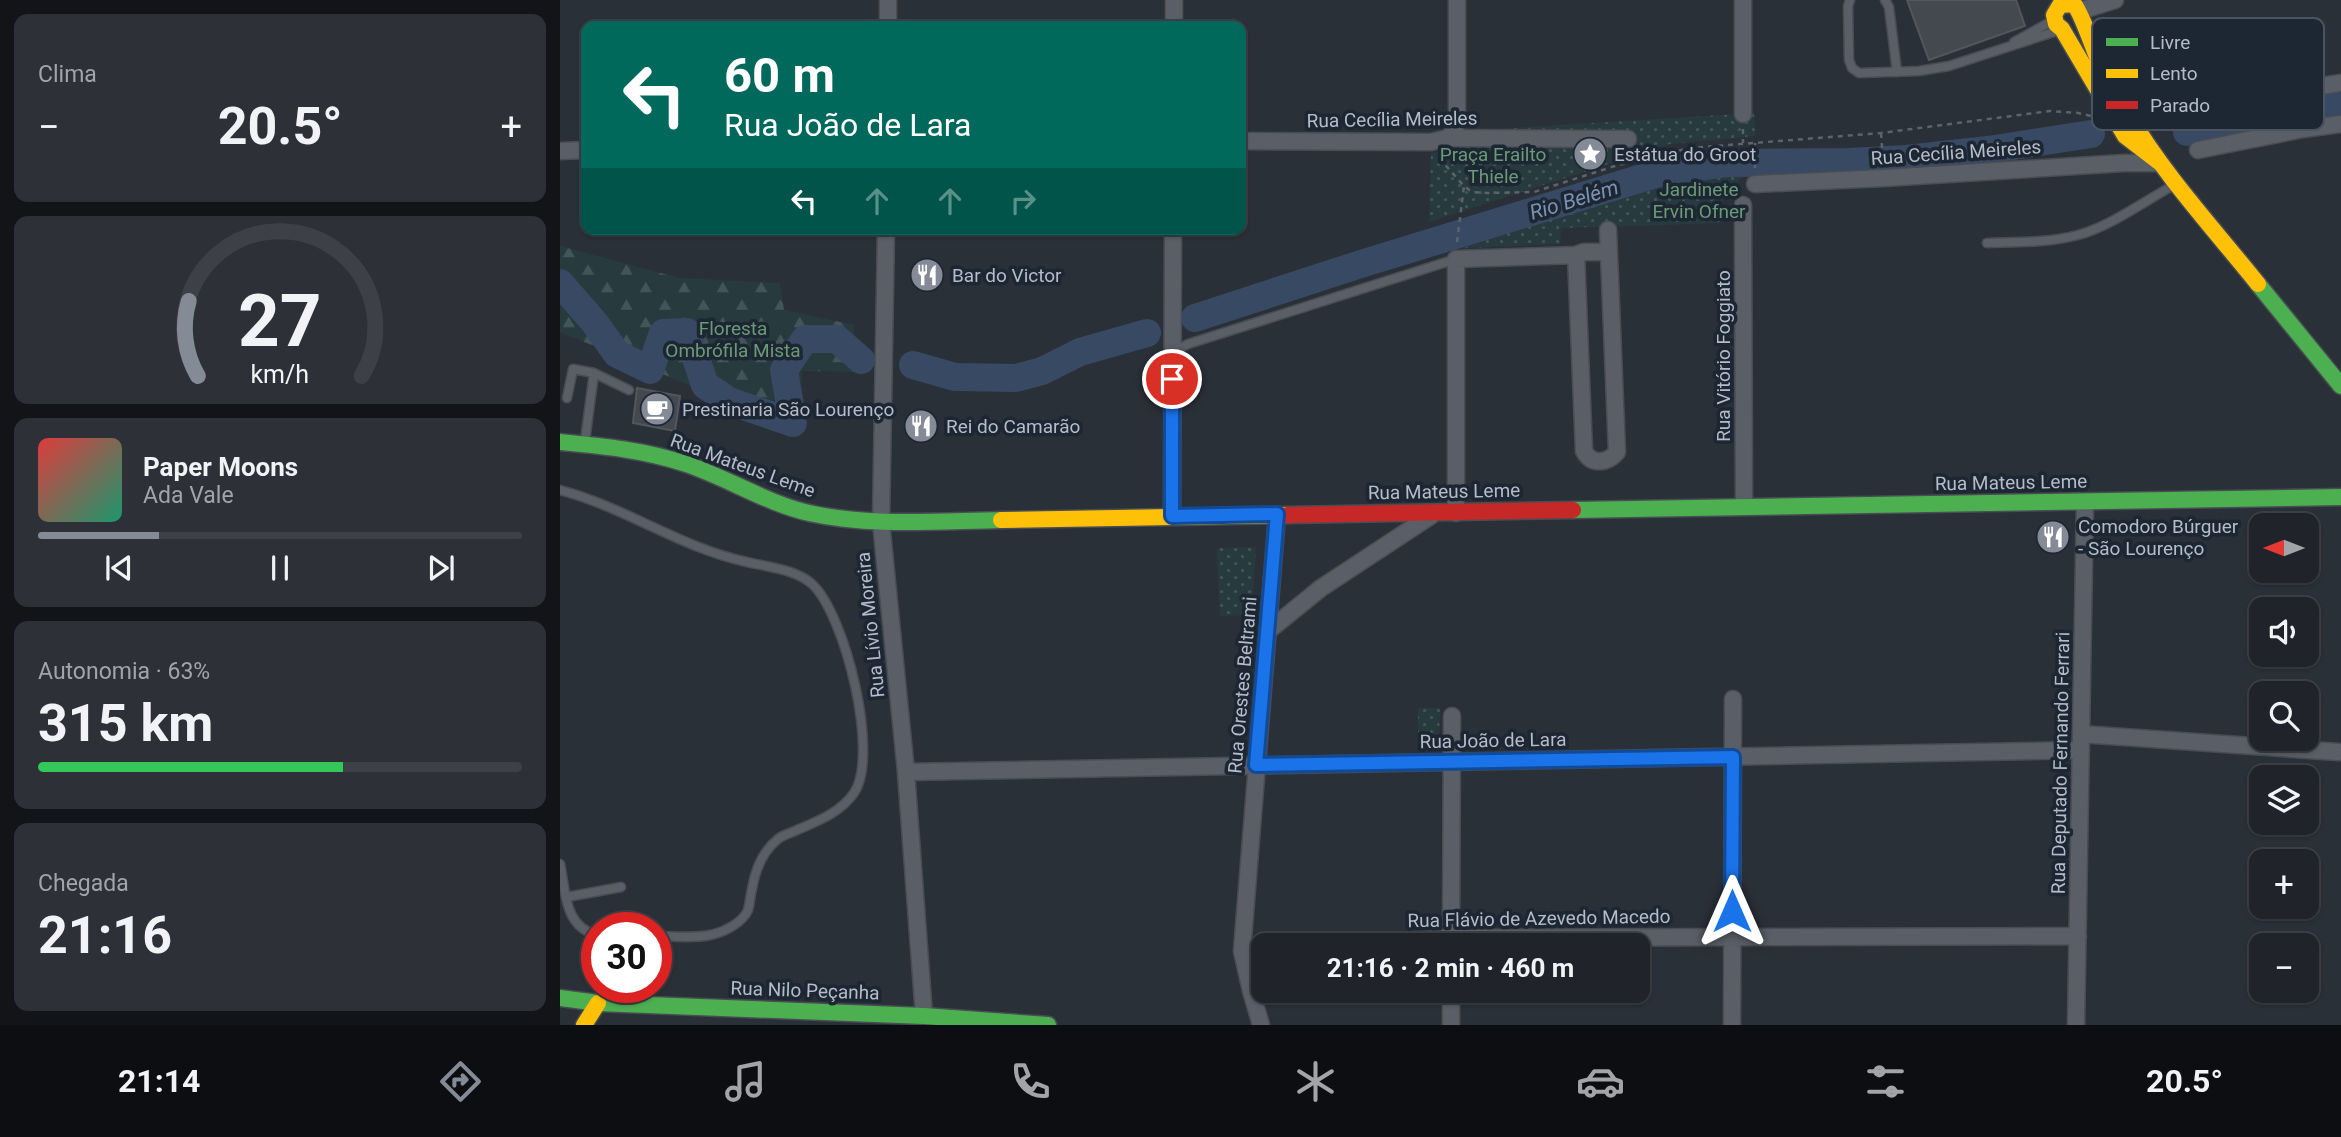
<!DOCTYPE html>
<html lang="pt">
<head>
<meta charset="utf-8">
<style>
  :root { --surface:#20242a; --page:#2d3036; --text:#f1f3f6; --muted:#a2a4a8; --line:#3d4147; --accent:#848b96 }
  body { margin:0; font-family:Roboto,sans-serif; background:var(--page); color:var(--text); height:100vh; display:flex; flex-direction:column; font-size:26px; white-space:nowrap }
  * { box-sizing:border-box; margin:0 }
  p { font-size:23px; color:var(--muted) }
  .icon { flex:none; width:38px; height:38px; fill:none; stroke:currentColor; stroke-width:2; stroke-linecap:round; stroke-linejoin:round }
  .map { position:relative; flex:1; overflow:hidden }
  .sheet { display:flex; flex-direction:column; gap:14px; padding:14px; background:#121417; width:560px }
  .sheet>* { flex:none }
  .hud { position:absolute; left:21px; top:21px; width:665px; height:214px; border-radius:14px; box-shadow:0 2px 5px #0004,0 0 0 2px var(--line); background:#00695c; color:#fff; overflow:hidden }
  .needle { width:46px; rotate:270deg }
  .buttons { position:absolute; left:1689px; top:513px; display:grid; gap:14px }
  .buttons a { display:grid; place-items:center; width:70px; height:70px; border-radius:14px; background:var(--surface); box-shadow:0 2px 5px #0004,0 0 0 2px var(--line); font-size:35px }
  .speed { position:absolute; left:21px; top:912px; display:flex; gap:14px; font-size:35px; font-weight:700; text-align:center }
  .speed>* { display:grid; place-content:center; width:91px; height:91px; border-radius:50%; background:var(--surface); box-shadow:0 2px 5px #0004,0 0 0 2px var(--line); line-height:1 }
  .speed .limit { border:10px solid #d22; background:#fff; color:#111 }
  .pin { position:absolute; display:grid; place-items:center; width:60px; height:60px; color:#fff; margin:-30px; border:4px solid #fff; border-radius:50%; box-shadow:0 2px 7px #0007 }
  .me { position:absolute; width:77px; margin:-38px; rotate:0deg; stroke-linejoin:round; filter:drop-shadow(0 0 5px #0008) }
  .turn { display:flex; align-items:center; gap:24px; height:147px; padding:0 28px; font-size:32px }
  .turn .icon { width:91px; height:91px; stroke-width:2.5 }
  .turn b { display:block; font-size:49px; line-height:60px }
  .lanes { display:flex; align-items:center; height:66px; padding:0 28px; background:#0003; justify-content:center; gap:35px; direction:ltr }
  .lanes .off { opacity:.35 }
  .big { font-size:52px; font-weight:700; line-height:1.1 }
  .sheet .tile { flex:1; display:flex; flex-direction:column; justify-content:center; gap:10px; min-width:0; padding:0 24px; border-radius:14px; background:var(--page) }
  .sheet .dial { align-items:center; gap:0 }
  .dial svg { height:182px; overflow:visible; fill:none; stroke:var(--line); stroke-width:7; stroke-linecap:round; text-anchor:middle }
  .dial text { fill:var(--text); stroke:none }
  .song { display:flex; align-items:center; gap:21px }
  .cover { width:84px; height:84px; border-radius:10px; background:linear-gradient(135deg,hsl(0 70% 55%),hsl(160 70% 35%)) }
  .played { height:7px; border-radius:4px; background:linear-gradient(90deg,var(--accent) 25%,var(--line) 25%) }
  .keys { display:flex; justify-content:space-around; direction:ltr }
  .heat { display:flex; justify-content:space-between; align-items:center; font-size:38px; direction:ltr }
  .charge { height:10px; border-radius:5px; background:linear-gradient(90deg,#34c759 63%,var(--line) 0) }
  .trip { position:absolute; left:691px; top:933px; width:399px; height:70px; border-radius:14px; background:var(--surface); box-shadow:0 2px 5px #0004,0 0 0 2px var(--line); font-weight:700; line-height:70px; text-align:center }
  .tabs { display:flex; height:112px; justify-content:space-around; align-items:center; background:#0d0e11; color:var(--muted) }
  .tabs .icon { width:49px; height:49px }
  .tabs .on { color:var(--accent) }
  .tabs b { font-size:32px; color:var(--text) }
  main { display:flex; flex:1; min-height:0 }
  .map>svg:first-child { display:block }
</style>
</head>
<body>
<main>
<section class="sheet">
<div class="tile"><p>Clima</p>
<div class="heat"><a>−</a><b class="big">20.5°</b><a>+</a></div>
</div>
<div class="tile dial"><svg viewBox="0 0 100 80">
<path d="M14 69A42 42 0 1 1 86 69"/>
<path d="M14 69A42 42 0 0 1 10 36" stroke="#848b96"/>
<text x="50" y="56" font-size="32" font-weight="700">27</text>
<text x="50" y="72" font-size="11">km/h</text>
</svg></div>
<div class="tile">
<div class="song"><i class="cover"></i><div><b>Paper Moons</b><p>Ada Vale</p></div></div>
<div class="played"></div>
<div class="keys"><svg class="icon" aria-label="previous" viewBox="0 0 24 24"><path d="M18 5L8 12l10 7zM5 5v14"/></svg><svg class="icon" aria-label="pause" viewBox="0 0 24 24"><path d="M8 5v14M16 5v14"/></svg><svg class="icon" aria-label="next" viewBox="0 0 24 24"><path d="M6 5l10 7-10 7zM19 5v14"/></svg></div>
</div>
<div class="tile"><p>Autonomia · 63%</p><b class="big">315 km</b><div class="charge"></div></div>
<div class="tile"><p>Chegada</p><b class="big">21:16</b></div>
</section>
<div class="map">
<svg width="1781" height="1025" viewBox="0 0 1781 1025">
  <defs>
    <pattern id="forest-firs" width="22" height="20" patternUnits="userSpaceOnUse" patternTransform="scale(1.75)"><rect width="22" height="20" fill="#273a3e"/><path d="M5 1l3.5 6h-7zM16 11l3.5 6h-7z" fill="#445559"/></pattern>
    <pattern id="park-dots" width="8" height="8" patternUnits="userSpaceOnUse" patternTransform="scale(1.75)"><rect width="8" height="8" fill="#273a3e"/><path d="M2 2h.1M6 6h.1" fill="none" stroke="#445559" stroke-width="1.8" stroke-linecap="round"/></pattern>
  </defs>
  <rect width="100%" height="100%" fill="#2a3038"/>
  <path fill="url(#forest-firs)" d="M0 246 119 278 220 283 224 310 294 325V372L242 371 239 430 0 332Z"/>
  <path fill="url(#park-dots)" d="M1194 113 1195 136 1110 144 869 222 871 153 901 150 904 131Z
    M1190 168 1163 198 1164 223 1001 228 1000 244 887 249 1081 190Z
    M696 547 692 615 660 616 657 548Z
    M858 708H880L879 743H858Z"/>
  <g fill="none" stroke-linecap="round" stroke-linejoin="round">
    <path stroke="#384963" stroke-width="28" d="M1627 132 1679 127 1733 112 1781 106
      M0 283 34 322 57 354 90 370 103 333 127 332 145 385 169 401 233 423 224 370 245 339H277L301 360
      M635 318 804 263 1105 171 1168 163 1289 162 1346 159 1428 150 1531 134
      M353 365 395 377 456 378 482 371 520 352 587 333"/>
  </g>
  <path fill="#444950" stroke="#52575f" stroke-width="2" d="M1347 0H1456L1465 26 1369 60Z
    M77 388 120 396 115 431 73 423Z"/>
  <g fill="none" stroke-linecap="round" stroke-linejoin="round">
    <defs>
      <path id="lane" d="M1290 0 1288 6 1289 60 1292 68 1299 73 1359 71 1389 66 1500 30
        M1325 0 1329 7 1337 72
        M1454 42 1492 21
        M1427 243C1457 242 1488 243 1518 235 1549 227 1585 201 1614 185
        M613 352 628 344 896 259
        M7 398 13 369 34 373
        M25 441 34 373 69 390
        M0 490C65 507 121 548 187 562 207 567 235 569 252 584 285 614 320 755 294 793 280 813 258 821 237 830 231 833 223 835 218 839 203 851 195 871 192 889 190 896 190 904 188 910 183 922 166 931 154 934 139 939 113 936 96 936
        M0 864C6 892 4 927 37 935
        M7 897 61 887"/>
      <path id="street" d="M1183 0V114
        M1520 11 1555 0
        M328 26V0
        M614 26V0
        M1569 116 1781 83
        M888 138 895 131 897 121V0
        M681 141 871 142 888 138 1068 139
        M1638 150 1743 129 1781 124
        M0 151 26 150
        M1195 184 1324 178 1564 163H1600
        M1183 205 1184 507
        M326 229 321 522 346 772 364 1016
        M1016 255 1024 451C1032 466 1048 463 1057 452L1048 230
        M896 513V259L1016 255 1024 252H1049
        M612 516 613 229
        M708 631 761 588 872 515
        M1521 734 1778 752
        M346 772 1521 750
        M777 945 891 938 1518 936
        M891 945 892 716
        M682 951 704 949
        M701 1025 691 991 682 951 717 515
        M891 1025V990
        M1172 1025 1173 699
        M1516 1025 1525 502"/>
      <path id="fast" d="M1698 284 1781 386
        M0 442C42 446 85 450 126 464 168 478 206 503 249 513 312 527 377 521 441 520
        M1013 510 1781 497
        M0 998 38 1003 364 1016 488 1025"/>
      <path id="slow" d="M1600 163 1565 136 1502 29 1496 24 1494 15 1500 5 1514 4C1522 14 1533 48 1539 62 1547 80 1558 97 1568 114 1604 175 1654 229 1698 284
        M441 520 727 515
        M24 1025 38 1003"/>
      <path id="jam" d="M727 515 1013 510"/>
    </defs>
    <use href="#lane" stroke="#484c53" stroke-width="11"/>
    <use href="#street" stroke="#484c53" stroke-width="19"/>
    <use href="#fast" stroke="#484c53" stroke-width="19"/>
    <use href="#slow" stroke="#484c53" stroke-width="19"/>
    <use href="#jam" stroke="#484c53" stroke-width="19"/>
    <path stroke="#5d636a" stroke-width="2.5" stroke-dasharray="5 5" stroke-linecap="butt" d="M1183 129V143
      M1321 133 1323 161
      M1195 143V170
      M879 158 904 186 912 192 928 193 974 192 1055 166 1130 148 1321 133 1490 111 1518 113 1531 116
      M897 242 904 186"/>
    <use href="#lane" stroke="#5a5e66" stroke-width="8"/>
    <use href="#street" stroke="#5a5e66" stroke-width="16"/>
    <use href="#fast" stroke="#4caf50" stroke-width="16"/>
    <use href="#slow" stroke="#ffc107" stroke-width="16"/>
    <use href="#jam" stroke="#c62828" stroke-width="16"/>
  </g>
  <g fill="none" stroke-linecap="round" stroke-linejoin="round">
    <defs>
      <path id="route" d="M612 379V516L717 514 696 765 1173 757 1172 911"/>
    </defs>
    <use href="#route" stroke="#114b97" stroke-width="18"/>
    <use href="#route" stroke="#1a73e8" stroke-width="12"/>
  </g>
  <defs>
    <symbol id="sight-disc" viewBox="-11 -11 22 22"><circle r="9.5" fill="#848b96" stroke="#1d2633"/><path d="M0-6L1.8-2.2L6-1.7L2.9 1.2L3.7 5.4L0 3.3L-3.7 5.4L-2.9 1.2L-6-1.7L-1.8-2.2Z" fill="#fff"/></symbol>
    <symbol id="restaurant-disc" viewBox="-11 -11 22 22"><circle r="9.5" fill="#848b96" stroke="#1d2633"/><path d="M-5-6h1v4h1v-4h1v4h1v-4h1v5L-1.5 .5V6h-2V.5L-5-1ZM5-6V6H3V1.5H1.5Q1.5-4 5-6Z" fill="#fff"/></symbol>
    <symbol id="cafe-disc" viewBox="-11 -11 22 22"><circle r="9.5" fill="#848b96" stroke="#1d2633"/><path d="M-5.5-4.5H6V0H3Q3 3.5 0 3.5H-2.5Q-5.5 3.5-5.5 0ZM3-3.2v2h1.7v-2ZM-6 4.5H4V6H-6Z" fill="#fff"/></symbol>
  </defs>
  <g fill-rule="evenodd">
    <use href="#sight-disc" x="1011" y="135" width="38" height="38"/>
    <use href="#restaurant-disc" x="348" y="256" width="38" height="38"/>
    <use href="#cafe-disc" x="78" y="390" width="38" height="38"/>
    <use href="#restaurant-disc" x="342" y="407" width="38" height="38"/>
    <use href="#restaurant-disc" x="1474" y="518" width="38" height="38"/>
  </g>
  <g text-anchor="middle" stroke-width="7" stroke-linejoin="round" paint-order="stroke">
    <g font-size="19" fill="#b4bcc9" stroke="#1d2633">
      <text transform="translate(832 119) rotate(-1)" y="7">Rua Cecília Meireles</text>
      <text transform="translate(1396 152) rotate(-4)" y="7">Rua Cecília Meireles</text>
      <text transform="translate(1163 356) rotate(-90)" y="7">Rua Vitório Foggiato</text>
      <text transform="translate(183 465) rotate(20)" y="7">Rua Mateus Leme</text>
      <text transform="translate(1451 482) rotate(-1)" y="7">Rua Mateus Leme</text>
      <text transform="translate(884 491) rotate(-1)" y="7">Rua Mateus Leme</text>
      <text transform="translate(310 625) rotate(-96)" y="7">Rua Lívio Moreira</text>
      <text transform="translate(682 685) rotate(-85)" y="7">Rua Orestes Beltrami</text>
      <text transform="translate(933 740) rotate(-1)" y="7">Rua João de Lara</text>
      <text transform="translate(1500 763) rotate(-89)" y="7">Rua Deputado Fernando Ferrari</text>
      <text transform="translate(979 918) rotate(-1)" y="7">Rua Flávio de Azevedo Macedo</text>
      <text transform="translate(245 990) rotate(2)" y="7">Rua Nilo Peçanha</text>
    </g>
    <g font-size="19" fill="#6b9a76" stroke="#1d2633">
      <text x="933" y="161">Praça Erailto<tspan x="933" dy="22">Thiele</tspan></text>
      <text x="1139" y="196">Jardinete<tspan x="1139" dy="22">Ervin Ofner</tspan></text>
      <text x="173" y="335">Floresta<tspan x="173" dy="22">Ombrófila Mista</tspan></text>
    </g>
    <g font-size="19" fill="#b4bcc9" stroke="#1d2633" text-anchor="start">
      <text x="1054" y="161">Estátua do Groot</text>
      <text x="392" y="282">Bar do Victor</text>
      <text x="122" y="416">Prestinaria São Lourenço</text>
      <text x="386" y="433">Rei do Camarão</text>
      <text x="1518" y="533">Comodoro Búrguer<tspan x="1518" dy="22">- São Lourenço</tspan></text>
    </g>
    <g font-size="21" font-style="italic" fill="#7c92b1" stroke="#1d2633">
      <text transform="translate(1014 200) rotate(-17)" y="7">Rio Belém</text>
    </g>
  </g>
  <rect x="1532" y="18" width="232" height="112" rx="10" fill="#1d2633" stroke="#4a5360" stroke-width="2"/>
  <rect x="1546" y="38" width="32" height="8" fill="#4caf50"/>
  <rect x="1546" y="69" width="32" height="9" fill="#ffc107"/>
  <rect x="1546" y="101" width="32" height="8" fill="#c62828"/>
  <g font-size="19" fill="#b4bcc9">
    <text x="1590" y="49">Livre</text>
    <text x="1590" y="80">Lento</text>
    <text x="1590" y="112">Parado</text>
  </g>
</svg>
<div class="buttons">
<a><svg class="needle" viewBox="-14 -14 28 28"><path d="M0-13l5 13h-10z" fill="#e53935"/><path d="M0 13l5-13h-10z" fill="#a2a4a8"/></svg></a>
<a><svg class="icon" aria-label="sound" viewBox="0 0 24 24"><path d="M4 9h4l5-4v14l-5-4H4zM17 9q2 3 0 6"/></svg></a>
<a><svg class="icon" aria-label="search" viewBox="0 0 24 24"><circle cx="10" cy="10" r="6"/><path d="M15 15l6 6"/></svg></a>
<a><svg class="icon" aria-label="layers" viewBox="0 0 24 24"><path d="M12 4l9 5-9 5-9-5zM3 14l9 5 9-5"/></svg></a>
<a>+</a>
<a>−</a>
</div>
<div class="speed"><div class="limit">30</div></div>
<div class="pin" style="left:612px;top:379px;background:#d93025"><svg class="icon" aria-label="arrive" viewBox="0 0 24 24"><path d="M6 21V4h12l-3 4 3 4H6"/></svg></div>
<svg class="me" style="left:1172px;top:911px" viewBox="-20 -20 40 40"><path d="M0-17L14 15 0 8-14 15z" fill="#1a73e8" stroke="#fff" stroke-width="4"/></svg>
<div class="trip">21:16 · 2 min · 460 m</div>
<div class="hud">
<div class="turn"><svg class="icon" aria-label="left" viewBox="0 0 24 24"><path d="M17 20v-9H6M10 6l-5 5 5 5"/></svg><div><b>60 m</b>Rua João de Lara</div></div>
<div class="lanes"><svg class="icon" aria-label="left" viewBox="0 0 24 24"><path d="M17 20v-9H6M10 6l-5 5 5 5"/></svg><svg class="icon off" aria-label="ahead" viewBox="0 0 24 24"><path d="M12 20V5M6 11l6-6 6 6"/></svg><svg class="icon off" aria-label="ahead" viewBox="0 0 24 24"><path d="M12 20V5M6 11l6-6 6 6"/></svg><svg class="icon off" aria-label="right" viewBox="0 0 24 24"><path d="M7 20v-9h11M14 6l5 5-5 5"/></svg></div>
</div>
</div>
</main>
<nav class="tabs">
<b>21:14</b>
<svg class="icon on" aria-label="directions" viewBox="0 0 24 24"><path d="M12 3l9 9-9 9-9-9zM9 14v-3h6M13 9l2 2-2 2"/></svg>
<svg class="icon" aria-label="music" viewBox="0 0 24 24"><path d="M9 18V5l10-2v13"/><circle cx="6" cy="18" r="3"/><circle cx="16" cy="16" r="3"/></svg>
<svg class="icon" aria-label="phone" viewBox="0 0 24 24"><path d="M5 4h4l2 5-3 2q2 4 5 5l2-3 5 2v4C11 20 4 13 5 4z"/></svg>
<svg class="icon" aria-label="climate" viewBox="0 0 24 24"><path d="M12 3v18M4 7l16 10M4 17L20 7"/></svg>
<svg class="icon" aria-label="car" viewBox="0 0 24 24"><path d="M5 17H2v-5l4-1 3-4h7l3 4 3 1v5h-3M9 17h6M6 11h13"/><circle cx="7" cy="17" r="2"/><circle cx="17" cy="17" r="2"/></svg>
<svg class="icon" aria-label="filters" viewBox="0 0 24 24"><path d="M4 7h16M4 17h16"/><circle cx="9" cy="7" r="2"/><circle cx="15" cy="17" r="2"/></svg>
<b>20.5°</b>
</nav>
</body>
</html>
